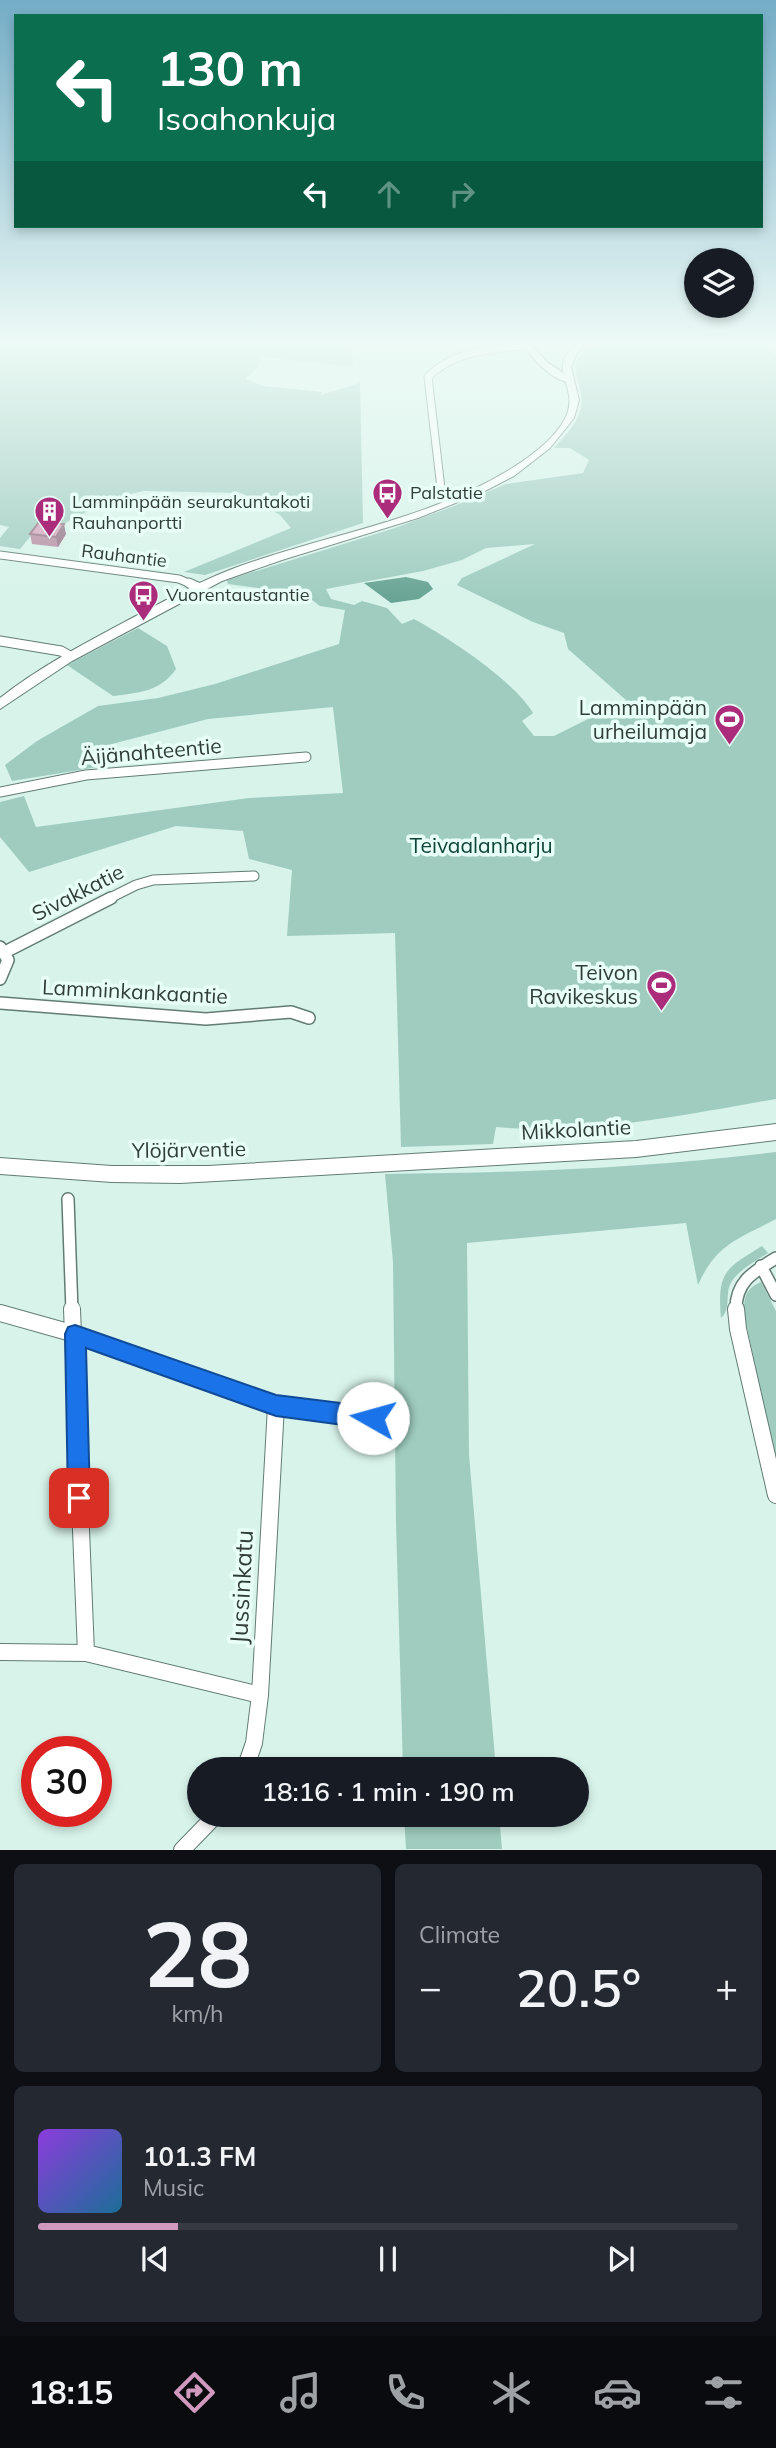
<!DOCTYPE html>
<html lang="en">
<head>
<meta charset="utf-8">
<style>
  :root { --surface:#171b24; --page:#242831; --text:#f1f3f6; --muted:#9ea1a6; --line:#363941; --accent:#d299bf }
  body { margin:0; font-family:Mulish,sans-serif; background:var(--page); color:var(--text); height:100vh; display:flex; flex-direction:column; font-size:26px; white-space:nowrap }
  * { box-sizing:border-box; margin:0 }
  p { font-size:23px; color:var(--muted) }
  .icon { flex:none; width:38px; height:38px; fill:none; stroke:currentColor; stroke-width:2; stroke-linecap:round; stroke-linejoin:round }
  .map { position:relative; height:1850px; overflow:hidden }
  .panel { display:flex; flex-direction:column; gap:14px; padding:14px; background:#0d0f14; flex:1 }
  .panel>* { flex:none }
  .banner { position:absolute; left:14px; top:14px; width:749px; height:214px; border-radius:0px; box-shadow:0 4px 10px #0003; background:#0b6e4f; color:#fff; overflow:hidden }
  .buttons { position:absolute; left:684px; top:248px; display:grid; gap:14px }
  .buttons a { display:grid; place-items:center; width:70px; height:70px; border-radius:50%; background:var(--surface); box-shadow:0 4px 10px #0003; font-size:35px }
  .speed { position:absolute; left:21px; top:1736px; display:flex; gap:14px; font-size:35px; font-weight:700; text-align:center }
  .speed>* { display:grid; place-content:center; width:91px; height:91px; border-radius:50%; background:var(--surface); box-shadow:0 4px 10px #0003; line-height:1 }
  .speed .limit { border:10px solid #d22; background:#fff; color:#111 }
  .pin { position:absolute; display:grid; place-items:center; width:60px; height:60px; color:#fff; margin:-30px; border-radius:14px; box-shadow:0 4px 10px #0006 }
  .me { position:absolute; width:77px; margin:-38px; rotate:277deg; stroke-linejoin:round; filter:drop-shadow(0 0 5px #0008) }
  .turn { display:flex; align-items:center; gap:24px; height:147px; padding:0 28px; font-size:32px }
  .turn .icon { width:91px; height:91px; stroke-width:2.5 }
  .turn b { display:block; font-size:49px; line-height:60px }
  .lanes { display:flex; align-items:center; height:66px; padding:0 28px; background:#0003; justify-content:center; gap:35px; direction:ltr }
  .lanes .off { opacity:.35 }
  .big { font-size:52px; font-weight:600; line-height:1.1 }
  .panel .card { flex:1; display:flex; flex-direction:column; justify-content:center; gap:10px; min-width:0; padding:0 24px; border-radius:10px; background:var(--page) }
  .panel .dial { align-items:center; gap:0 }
  .dial b { font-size:91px; line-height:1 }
  .song { display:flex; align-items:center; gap:21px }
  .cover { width:84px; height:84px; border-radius:10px; background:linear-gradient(135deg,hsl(270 70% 55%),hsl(200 70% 35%)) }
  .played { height:7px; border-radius:4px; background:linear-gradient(90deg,var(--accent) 20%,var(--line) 20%) }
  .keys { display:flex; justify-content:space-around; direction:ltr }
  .heat { display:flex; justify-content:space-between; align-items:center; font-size:38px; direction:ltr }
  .panel .tiles { flex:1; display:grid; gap:14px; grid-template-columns:1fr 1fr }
  .card:last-child { grid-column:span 2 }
  .trip { position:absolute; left:187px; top:1757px; width:402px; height:70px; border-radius:35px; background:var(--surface); box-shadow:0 4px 10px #0003; font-weight:600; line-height:70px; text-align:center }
  .menu { display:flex; height:112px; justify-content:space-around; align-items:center; background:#090b0e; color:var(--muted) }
  .menu .icon { width:49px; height:49px }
  .menu .selected { color:var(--accent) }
  .menu b { font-size:32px; color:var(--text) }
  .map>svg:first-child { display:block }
</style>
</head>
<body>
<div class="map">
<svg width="776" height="1850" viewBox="0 0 776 1850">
  <rect width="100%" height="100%" fill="#d7f3ea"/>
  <path fill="#9fccbf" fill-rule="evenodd" d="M0 344H351L353 367 260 356V364L246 379 263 386 322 392 321 395 360 383 363 523 205 575 184 572 291 528 280 515 241 493 144 491 113 498 65 523 43 521 20 549 0 546V538L9 527 0 525Z
    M598 344H772L771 351 776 357V1099C684 1115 589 1135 496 1127L493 1144 401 1147 395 933 287 936 292 870 249 859 243 831 176 826 29 872 0 837V802L24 796 36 827 249 798 343 793 333 707 208 719 112 744 98 767 12 781 5 765 37 741 98 706 158 698 215 684 339 644 345 610 320 606 304 594 228 584 227 580 395 528 454 506 506 484 583 473 589 460 570 448H554C564 437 576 425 580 411 589 383 555 362 598 344ZM535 544 462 578 457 585 533 622 564 633 568 649 626 700 554 736H534L522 721 533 713C513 680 449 638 414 619L402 624 387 608 362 601 354 605 331 599 326 589 423 571 462 560 486 548Z
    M138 628 167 646 176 669C161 691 139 693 113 696L67 665Z
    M776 1152V1219C738 1239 716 1244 698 1285L686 1223 467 1243 469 1455 496 1769H403L396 1522 393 1262 385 1174C516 1173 646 1168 776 1152Z
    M762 1246 768 1253C756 1261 740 1269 732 1281 724 1292 732 1309 721 1318 717 1272 725 1269 762 1246Z
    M761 1282 776 1311V1464L744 1313C744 1297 745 1289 761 1282Z
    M404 1815H499L502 1849H406Z"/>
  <path fill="#67a393" d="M406 577 428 582 433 589 419 599 391 603 364 583Z"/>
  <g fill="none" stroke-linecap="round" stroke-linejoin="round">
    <defs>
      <path id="minor-far3" d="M446 502 442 497 428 377C454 350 491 350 526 345
        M0 555 179 579 193 585"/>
      <path id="minor-far2" d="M189 583 200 588
        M0 641 61 651 70 656
        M0 792 86 775 306 757
        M108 899 136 885 153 880 254 876"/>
      <path id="minor-far1" d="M0 947 8 960 0 979
        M5 952 111 898
        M0 1003 206 1019 291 1012 309 1018
        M68 1199 72 1311
        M761 1266 776 1295
        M736 1311C735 1282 753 1272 776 1258"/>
      <path id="minor" d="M72 1309 86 1653
        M736 1309 738 1329 776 1495
        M0 1313 75 1334 276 1406 373 1418
        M0 1652 86 1653 260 1695
        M245 1769 254 1743 260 1695 276 1406
        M182 1850 216 1815"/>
      <path id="tertiary" d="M522 344H530L548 363 571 378V382C552 382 533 358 522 344Z"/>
      <path id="secondary" d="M578 344H588L577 353 571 367 579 400 574 418 550 448 514 476 483 492 418 518 282 560 222 581 72 661 0 709V698C42 665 89 641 136 616 170 598 204 579 240 566 329 534 427 520 509 470 529 458 561 435 568 411 576 383 546 367 578 344Z
        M776 1124V1140L636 1157 180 1183 112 1182 0 1174V1158L112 1166H208L636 1141Z"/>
    </defs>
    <use href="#minor-far3" stroke="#627c74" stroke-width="9"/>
    <use href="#minor-far2" stroke="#627c74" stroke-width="11"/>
    <use href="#minor-far1" stroke="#627c74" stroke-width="14"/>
    <use href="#minor" stroke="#627c74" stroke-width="18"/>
    <use href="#tertiary" stroke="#627c74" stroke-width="3"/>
    <use href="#secondary" stroke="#627c74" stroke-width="2"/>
    <use href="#minor-far3" stroke="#fff" stroke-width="7"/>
    <use href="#minor-far2" stroke="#fff" stroke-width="9"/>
    <use href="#minor-far1" stroke="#fff" stroke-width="11"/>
    <use href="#minor" stroke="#fff" stroke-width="16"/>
    <use href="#tertiary" fill="#fff" fill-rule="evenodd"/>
    <use href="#secondary" fill="#fff" fill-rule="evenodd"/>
  </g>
  <path fill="#b68ca2" d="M58 519 59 523 66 534 58 547 32 544 30 534Z"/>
  <path fill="#947284" d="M64 524 66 534 58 547 56 537Z"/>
  <path fill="#d4a3bc" stroke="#947284" stroke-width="2" d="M42 518 58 519 54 523 64 524 56 537 30 534Z"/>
  <linearGradient id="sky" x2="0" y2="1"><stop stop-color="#74adc6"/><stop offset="0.57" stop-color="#edfaf6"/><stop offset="1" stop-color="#edfaf6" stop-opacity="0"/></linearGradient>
  <rect width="776" height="603" fill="url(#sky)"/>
  <path fill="#1a73e8" stroke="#114b97" stroke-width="2" d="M75 1325 276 1395 373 1407 381 1410 384 1418 381 1426 373 1429 276 1416 86 1348 90 1498 87 1506 79 1509 71 1506 68 1498 65 1334 68 1327Z"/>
  <defs>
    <symbol id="bus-pin" viewBox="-11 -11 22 30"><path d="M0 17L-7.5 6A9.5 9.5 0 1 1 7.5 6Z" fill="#ab2c7b" stroke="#e8fff8"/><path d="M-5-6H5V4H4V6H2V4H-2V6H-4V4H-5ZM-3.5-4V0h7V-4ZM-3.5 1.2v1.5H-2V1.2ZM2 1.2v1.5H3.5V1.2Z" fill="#fff"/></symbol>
    <symbol id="building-pin" viewBox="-11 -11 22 30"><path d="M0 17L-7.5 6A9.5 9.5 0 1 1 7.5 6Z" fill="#ab2c7b" stroke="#e8fff8"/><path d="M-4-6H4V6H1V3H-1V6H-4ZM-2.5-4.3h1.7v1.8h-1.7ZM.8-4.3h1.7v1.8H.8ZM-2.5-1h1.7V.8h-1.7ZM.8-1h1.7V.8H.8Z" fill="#fff"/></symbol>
    <symbol id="stadium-pin" viewBox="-11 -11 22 30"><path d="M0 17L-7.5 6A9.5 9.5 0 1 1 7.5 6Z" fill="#ab2c7b" stroke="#e8fff8"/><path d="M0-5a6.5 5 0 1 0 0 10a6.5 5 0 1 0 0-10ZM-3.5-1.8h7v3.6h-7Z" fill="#fff"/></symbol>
  </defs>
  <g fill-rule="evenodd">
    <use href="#bus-pin" x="370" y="476" width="35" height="47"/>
    <use href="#building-pin" x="32" y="494" width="35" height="47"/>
    <use href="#bus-pin" x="126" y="578" width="35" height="47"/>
    <use href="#stadium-pin" x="712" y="702" width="35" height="47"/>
    <use href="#stadium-pin" x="644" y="968" width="35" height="47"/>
  </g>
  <g text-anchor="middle" stroke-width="7" stroke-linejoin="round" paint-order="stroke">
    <g font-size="18" fill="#323d3a" stroke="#e8fff8" text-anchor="start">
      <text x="410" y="499">Palstatie</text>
      <text x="72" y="508">Lamminpään seurakuntakoti<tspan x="72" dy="21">Rauhanportti</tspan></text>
      <text x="166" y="601">Vuorentaustantie</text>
    </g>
    <g font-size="18" fill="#323d3a" stroke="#e8fff8">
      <text transform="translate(124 556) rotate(7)" y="6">Rauhantie</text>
    </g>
    <g font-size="21" fill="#323d3a" stroke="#e8fff8" text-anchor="end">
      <text x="707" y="715">Lamminpään<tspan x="707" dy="24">urheilumaja</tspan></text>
      <text x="638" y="980">Teivon<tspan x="638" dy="24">Ravikeskus</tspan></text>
    </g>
    <g font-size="21" fill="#323d3a" stroke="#e8fff8">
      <text transform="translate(151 752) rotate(-5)" y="7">Äijänahteentie</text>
      <text transform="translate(78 893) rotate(-27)" y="7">Sivakkatie</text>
      <text transform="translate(135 992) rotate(3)" y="7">Lamminkankaantie</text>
      <text transform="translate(576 1130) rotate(-3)" y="7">Mikkolantie</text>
      <text transform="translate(189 1150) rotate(-1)" y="7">Ylöjärventie</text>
    </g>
    <g font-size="21" fill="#0f4439" stroke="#e8fff8">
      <text x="481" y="853">Teivaalanharju</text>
    </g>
    <g font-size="24" fill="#323d3a" stroke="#e8fff8">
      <text transform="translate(242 1587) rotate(-87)" y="8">Jussinkatu</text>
    </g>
  </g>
</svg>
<div class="buttons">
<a><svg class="icon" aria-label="layers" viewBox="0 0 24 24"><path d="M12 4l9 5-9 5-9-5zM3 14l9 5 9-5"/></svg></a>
</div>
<div class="speed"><div class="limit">30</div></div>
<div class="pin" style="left:79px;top:1498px;background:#d93025"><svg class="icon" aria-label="arrive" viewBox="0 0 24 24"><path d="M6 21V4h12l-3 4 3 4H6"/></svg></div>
<svg class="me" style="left:373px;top:1418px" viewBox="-20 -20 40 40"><circle r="19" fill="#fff"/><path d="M0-13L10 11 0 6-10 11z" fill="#1a73e8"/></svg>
<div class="trip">18:16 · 1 min · 190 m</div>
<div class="banner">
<div class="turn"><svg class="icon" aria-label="left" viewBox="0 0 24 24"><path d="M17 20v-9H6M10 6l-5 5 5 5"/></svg><div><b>130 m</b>Isoahonkuja</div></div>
<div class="lanes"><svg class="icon" aria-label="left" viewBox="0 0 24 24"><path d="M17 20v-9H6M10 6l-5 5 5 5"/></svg><svg class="icon off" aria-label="ahead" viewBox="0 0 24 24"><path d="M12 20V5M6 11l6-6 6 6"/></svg><svg class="icon off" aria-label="right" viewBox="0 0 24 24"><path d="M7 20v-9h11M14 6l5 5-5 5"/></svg></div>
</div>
</div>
<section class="panel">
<div class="tiles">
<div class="card dial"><b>28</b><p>km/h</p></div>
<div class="card"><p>Climate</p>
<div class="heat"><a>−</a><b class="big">20.5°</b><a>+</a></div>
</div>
<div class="card">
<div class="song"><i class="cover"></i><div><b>101.3 FM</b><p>Music</p></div></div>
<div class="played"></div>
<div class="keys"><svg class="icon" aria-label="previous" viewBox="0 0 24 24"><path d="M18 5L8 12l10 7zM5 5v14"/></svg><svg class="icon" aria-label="pause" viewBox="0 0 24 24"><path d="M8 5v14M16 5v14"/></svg><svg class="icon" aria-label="next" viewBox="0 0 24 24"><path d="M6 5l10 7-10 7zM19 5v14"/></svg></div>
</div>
</div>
</section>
<nav class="menu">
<b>18:15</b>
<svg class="icon selected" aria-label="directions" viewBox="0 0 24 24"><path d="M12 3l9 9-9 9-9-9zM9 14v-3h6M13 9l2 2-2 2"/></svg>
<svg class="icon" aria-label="music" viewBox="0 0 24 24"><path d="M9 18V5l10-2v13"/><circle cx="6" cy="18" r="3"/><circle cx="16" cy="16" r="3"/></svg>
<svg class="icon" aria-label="phone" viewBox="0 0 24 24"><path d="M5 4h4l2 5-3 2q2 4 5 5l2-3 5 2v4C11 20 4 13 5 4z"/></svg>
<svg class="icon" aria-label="climate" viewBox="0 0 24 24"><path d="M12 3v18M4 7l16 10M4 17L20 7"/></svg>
<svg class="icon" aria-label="car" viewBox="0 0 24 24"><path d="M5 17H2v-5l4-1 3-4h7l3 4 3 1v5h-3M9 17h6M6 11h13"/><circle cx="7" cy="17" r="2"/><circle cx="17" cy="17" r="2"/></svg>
<svg class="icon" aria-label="filters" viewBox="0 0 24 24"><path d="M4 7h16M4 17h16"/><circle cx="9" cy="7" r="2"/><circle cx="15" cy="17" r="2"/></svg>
</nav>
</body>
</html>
